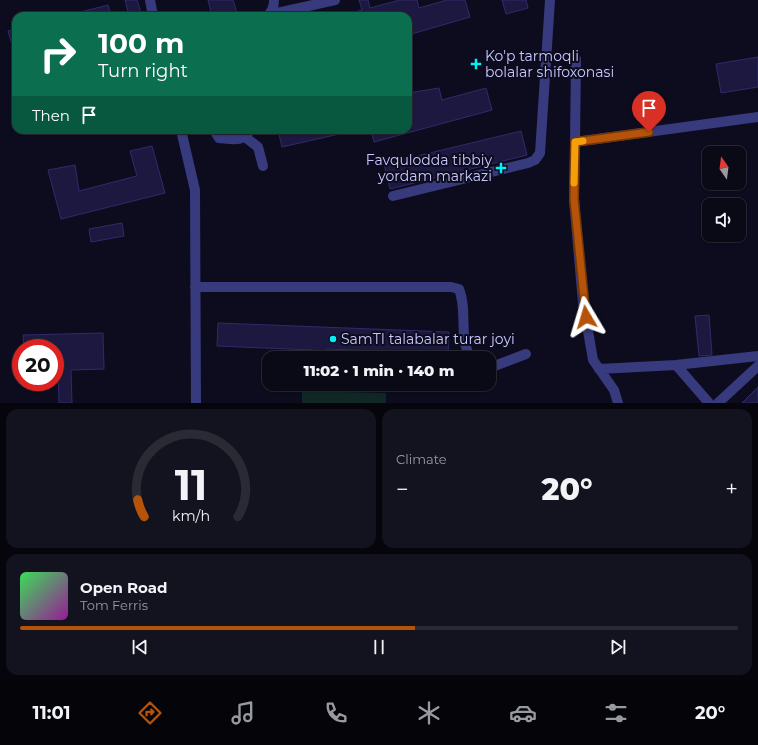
<!DOCTYPE html>
<html lang="en">
<head>
<meta charset="utf-8">
<style>
  :root { --surface:#0a0916; --page:#13121f; --text:#f1f3f6; --muted:#999aa1; --line:#2a2a35; --accent:#b45309 }
  body { margin:0; font-family:Montserrat,sans-serif; background:var(--page); color:var(--text); height:100vh; display:flex; flex-direction:column; font-size:15px; white-space:nowrap }
  * { box-sizing:border-box; margin:0 }
  p { font-size:13px; color:var(--muted) }
  .icon { flex:none; width:22px; height:22px; fill:none; stroke:currentColor; stroke-width:2; stroke-linecap:round; stroke-linejoin:round }
  .map { position:relative; height:403px; overflow:hidden }
  .sheet { display:flex; flex-direction:column; gap:6px; padding:6px; background:#06050c; flex:1 }
  .sheet>* { flex:none }
  .guide { position:absolute; left:12px; top:12px; width:400px; height:122px; border-radius:12px; box-shadow:0 1px 3px #0004,0 0 0 1px var(--line); background:#0b6e4f; color:#fff; overflow:hidden }
  .needle { width:26px; rotate:346deg }
  .controls { position:absolute; left:702px; top:146px; display:grid; gap:8px }
  .controls a { display:grid; place-items:center; width:44px; height:44px; border-radius:8px; background:var(--surface); box-shadow:0 1px 3px #0004,0 0 0 1px var(--line); font-size:20px }
  .speed { position:absolute; left:12px; top:339px; display:flex; gap:8px; font-size:20px; font-weight:700; text-align:center }
  .speed>* { display:grid; place-content:center; width:52px; height:52px; border-radius:50%; background:var(--surface); box-shadow:0 1px 3px #0004,0 0 0 1px var(--line); line-height:1 }
  .speed .limit { border:6px solid #d22; background:#fff; color:#111 }
  .pin { position:absolute; display:grid; place-items:center; width:34px; height:34px; color:#fff; margin:-41px -17px; border-radius:50% 50% 50% 0; rotate:-45deg; box-shadow:0 0 4px #0007 }
  .pin .icon { rotate:45deg }
  .me { position:absolute; width:44px; margin:-22px; rotate:353deg; stroke-linejoin:round; filter:drop-shadow(0 0 3px #0008) }
  .turn { display:flex; align-items:center; gap:14px; height:84px; padding:0 20px; font-size:18px }
  .turn .icon { width:52px; height:52px; stroke-width:2.5 }
  .turn b { display:block; font-size:28px; line-height:34px }
  .then { display:flex; align-items:center; height:38px; padding:0 20px; background:#0003; gap:8px; font-size:15px }
  .big { font-size:30px; font-weight:800; line-height:1.1 }
  .sheet .tile { flex:1; display:flex; flex-direction:column; justify-content:center; gap:6px; min-width:0; padding:0 14px; border-radius:12px; background:var(--page) }
  .sheet .dial { align-items:center; gap:0 }
  .dial svg { height:104px; overflow:visible; fill:none; stroke:var(--line); stroke-width:7; stroke-linecap:round; text-anchor:middle }
  .dial text { fill:var(--text); stroke:none }
  .song { display:flex; align-items:center; gap:12px }
  .cover { width:48px; height:48px; border-radius:6px; background:linear-gradient(135deg,hsl(130 70% 55%),hsl(300 70% 35%)) }
  .played { height:4px; border-radius:2px; background:linear-gradient(90deg,var(--accent) 55%,var(--line) 55%) }
  .keys { display:flex; justify-content:space-around; direction:ltr }
  .heat { display:flex; justify-content:space-between; align-items:center; font-size:22px; direction:ltr }
  .sheet .tiles { flex:1; display:grid; gap:6px; grid-template-columns:1fr 1fr }
  .tile:last-child { grid-column:span 2 }
  .trip { position:absolute; left:262px; top:351px; width:234px; height:40px; border-radius:12px; background:var(--surface); box-shadow:0 1px 3px #0004,0 0 0 1px var(--line); font-weight:800; line-height:40px; text-align:center }
  .tab-bar { display:flex; height:64px; justify-content:space-around; align-items:center; background:#040409; color:var(--muted) }
  .tab-bar .icon { width:28px; height:28px }
  .tab-bar .current { color:var(--accent) }
  .tab-bar b { font-size:18px; color:var(--text) }
  .map>svg:first-child { display:block }
</style>
</head>
<body>
<div class="map">
<svg width="758" height="403" viewBox="0 0 758 403">
  <rect width="100%" height="100%" fill="#0d0c1e"/>
  <path fill="#0f2825" d="M302 391 386 393V403H302Z"/>
  <path fill="#1c183f" stroke="#312a6b" d="M125 0H137L142 16H129Z
    M208 0H233L237 13 226 16H212Z
    M359 0H368L370 8 400 0H417L419 8 447 0H465L470 17 408 35V16H342L362 10Z
    M502 0H526L528 8 506 14Z
    M108 5 111 16H65Z
    M16 29V59L8 31Z
    M758 57V87L721 93 716 64Z
    M439 88 442 100 486 88 492 110 374 142 371 130H408V93Z
    M278 130H357L282 147Z
    M521 131 527 155 390 189 384 164Z
    M152 146 165 193 61 219 48 170 75 165 79 191 137 176 130 151Z
    M122 223 124 236 91 242 89 229Z
    M709 315 712 355 699 356 695 316Z
    M218 323 449 332 448 354 327 349 326 358H313V350L217 346Z
    M103 333 104 369 71 370 72 403H59L58 371H55V348H24L23 335Z
    M297 384H372V388L297 385Z
    M758 387V403H742Z"/>
  <g fill="none" stroke-linecap="round" stroke-linejoin="round">
    <path stroke="#373a7d" stroke-width="10" d="M150 0 153 16
      M268 15 335 0
      M267 16C272 12 274 7 274 0
      M576 59 575 142 758 117
      M181 130 195 190 196 403
      M214 130 219 138C231 139 244 143 250 130
      M245 137 258 147 263 166
      M575 142 574 199 583 303 588 331 593 360 614 390 618 403
      M393 196 528 163 535 160 540 153 550 0
      M195 287H451L459 289C468 311 458 338 471 358
      M676 365 709 403
      M489 368 526 354
      M599 369 676 365 758 356
      M718 403 758 366"/>
  </g>
  <g fill="none" stroke-linecap="round" stroke-linejoin="round">
    <defs>
      <path id="route" d="M586 317 574 199 575 142 649 132"/>
    </defs>
    <use href="#route" stroke="#753606" stroke-width="10"/>
    <use href="#route" stroke="#b45309" stroke-width="7"/>
    <path stroke="#f59e0b" stroke-width="7" d="M574 183 575 142 583 141"/>
  </g>
  <g fill="#01f0f3" stroke="#0d0c1e" stroke-width="1.5">
    <path d="M474 58h4v4h4v4h-4v4h-4v-4h-4v-4h4z"/>
    <path d="M499 162h4v4h4v4h-4v4h-4v-4h-4v-4h4z"/>
    <circle cx="333" cy="339" r="4"/>
  </g>
  <g text-anchor="middle" stroke-width="4" stroke-linejoin="round" paint-order="stroke">
    <g font-size="14" fill="#cac9ff" stroke="#0d0c1e" text-anchor="start">
      <text x="485" y="61">Ko'p tarmoqli<tspan x="485" dy="16">bolalar shifoxonasi</tspan></text>
      <text x="492" y="165" text-anchor="end">Favqulodda tibbiy<tspan x="492" dy="16">yordam markazi</tspan></text>
      <text x="341" y="344">SamTI talabalar turar joyi</text>
    </g>
  </g>
</svg>
<div class="controls">
<a><svg class="needle" viewBox="-14 -14 28 28"><path d="M0-13l5 13h-10z" fill="#e53935"/><path d="M0 13l5-13h-10z" fill="#999aa1"/></svg></a>
<a><svg class="icon" aria-label="sound" viewBox="0 0 24 24"><path d="M4 9h4l5-4v14l-5-4H4zM17 9q2 3 0 6"/></svg></a>
</div>
<div class="speed"><div class="limit">20</div></div>
<div class="pin" style="left:649px;top:132px;background:#d93025"><svg class="icon" aria-label="arrive" viewBox="0 0 24 24"><path d="M6 21V4h12l-3 4 3 4H6"/></svg></div>
<svg class="me" style="left:586px;top:317px" viewBox="-20 -20 40 40"><path d="M0-17L14 15 0 8-14 15z" fill="#b45309" stroke="#fff" stroke-width="4"/></svg>
<div class="trip">11:02 · 1 min · 140 m</div>
<div class="guide">
<div class="turn"><svg class="icon" aria-label="right" viewBox="0 0 24 24"><path d="M7 20v-9h11M14 6l5 5-5 5"/></svg><div><b>100 m</b>Turn right</div></div>
<div class="then">Then<svg class="icon" aria-label="arrive" viewBox="0 0 24 24"><path d="M6 21V4h12l-3 4 3 4H6"/></svg></div>
</div>
</div>
<section class="sheet">
<div class="tiles">
<div class="tile dial"><svg viewBox="0 0 100 80">
<path d="M14 69A42 42 0 1 1 86 69"/>
<path d="M14 69A42 42 0 0 1 9 56" stroke="#b45309"/>
<text x="50" y="56" font-size="32" font-weight="700">11</text>
<text x="50" y="72" font-size="11">km/h</text>
</svg></div>
<div class="tile"><p>Climate</p>
<div class="heat"><a>−</a><b class="big">20°</b><a>+</a></div>
</div>
<div class="tile">
<div class="song"><i class="cover"></i><div><b>Open Road</b><p>Tom Ferris</p></div></div>
<div class="played"></div>
<div class="keys"><svg class="icon" aria-label="previous" viewBox="0 0 24 24"><path d="M18 5L8 12l10 7zM5 5v14"/></svg><svg class="icon" aria-label="pause" viewBox="0 0 24 24"><path d="M8 5v14M16 5v14"/></svg><svg class="icon" aria-label="next" viewBox="0 0 24 24"><path d="M6 5l10 7-10 7zM19 5v14"/></svg></div>
</div>
</div>
</section>
<nav class="tab-bar">
<b>11:01</b>
<svg class="icon current" aria-label="directions" viewBox="0 0 24 24"><path d="M12 3l9 9-9 9-9-9zM9 14v-3h6M13 9l2 2-2 2"/></svg>
<svg class="icon" aria-label="music" viewBox="0 0 24 24"><path d="M9 18V5l10-2v13"/><circle cx="6" cy="18" r="3"/><circle cx="16" cy="16" r="3"/></svg>
<svg class="icon" aria-label="phone" viewBox="0 0 24 24"><path d="M5 4h4l2 5-3 2q2 4 5 5l2-3 5 2v4C11 20 4 13 5 4z"/></svg>
<svg class="icon" aria-label="climate" viewBox="0 0 24 24"><path d="M12 3v18M4 7l16 10M4 17L20 7"/></svg>
<svg class="icon" aria-label="car" viewBox="0 0 24 24"><path d="M5 17H2v-5l4-1 3-4h7l3 4 3 1v5h-3M9 17h6M6 11h13"/><circle cx="7" cy="17" r="2"/><circle cx="17" cy="17" r="2"/></svg>
<svg class="icon" aria-label="filters" viewBox="0 0 24 24"><path d="M4 7h16M4 17h16"/><circle cx="9" cy="7" r="2"/><circle cx="15" cy="17" r="2"/></svg>
<b>20°</b>
</nav>
</body>
</html>
